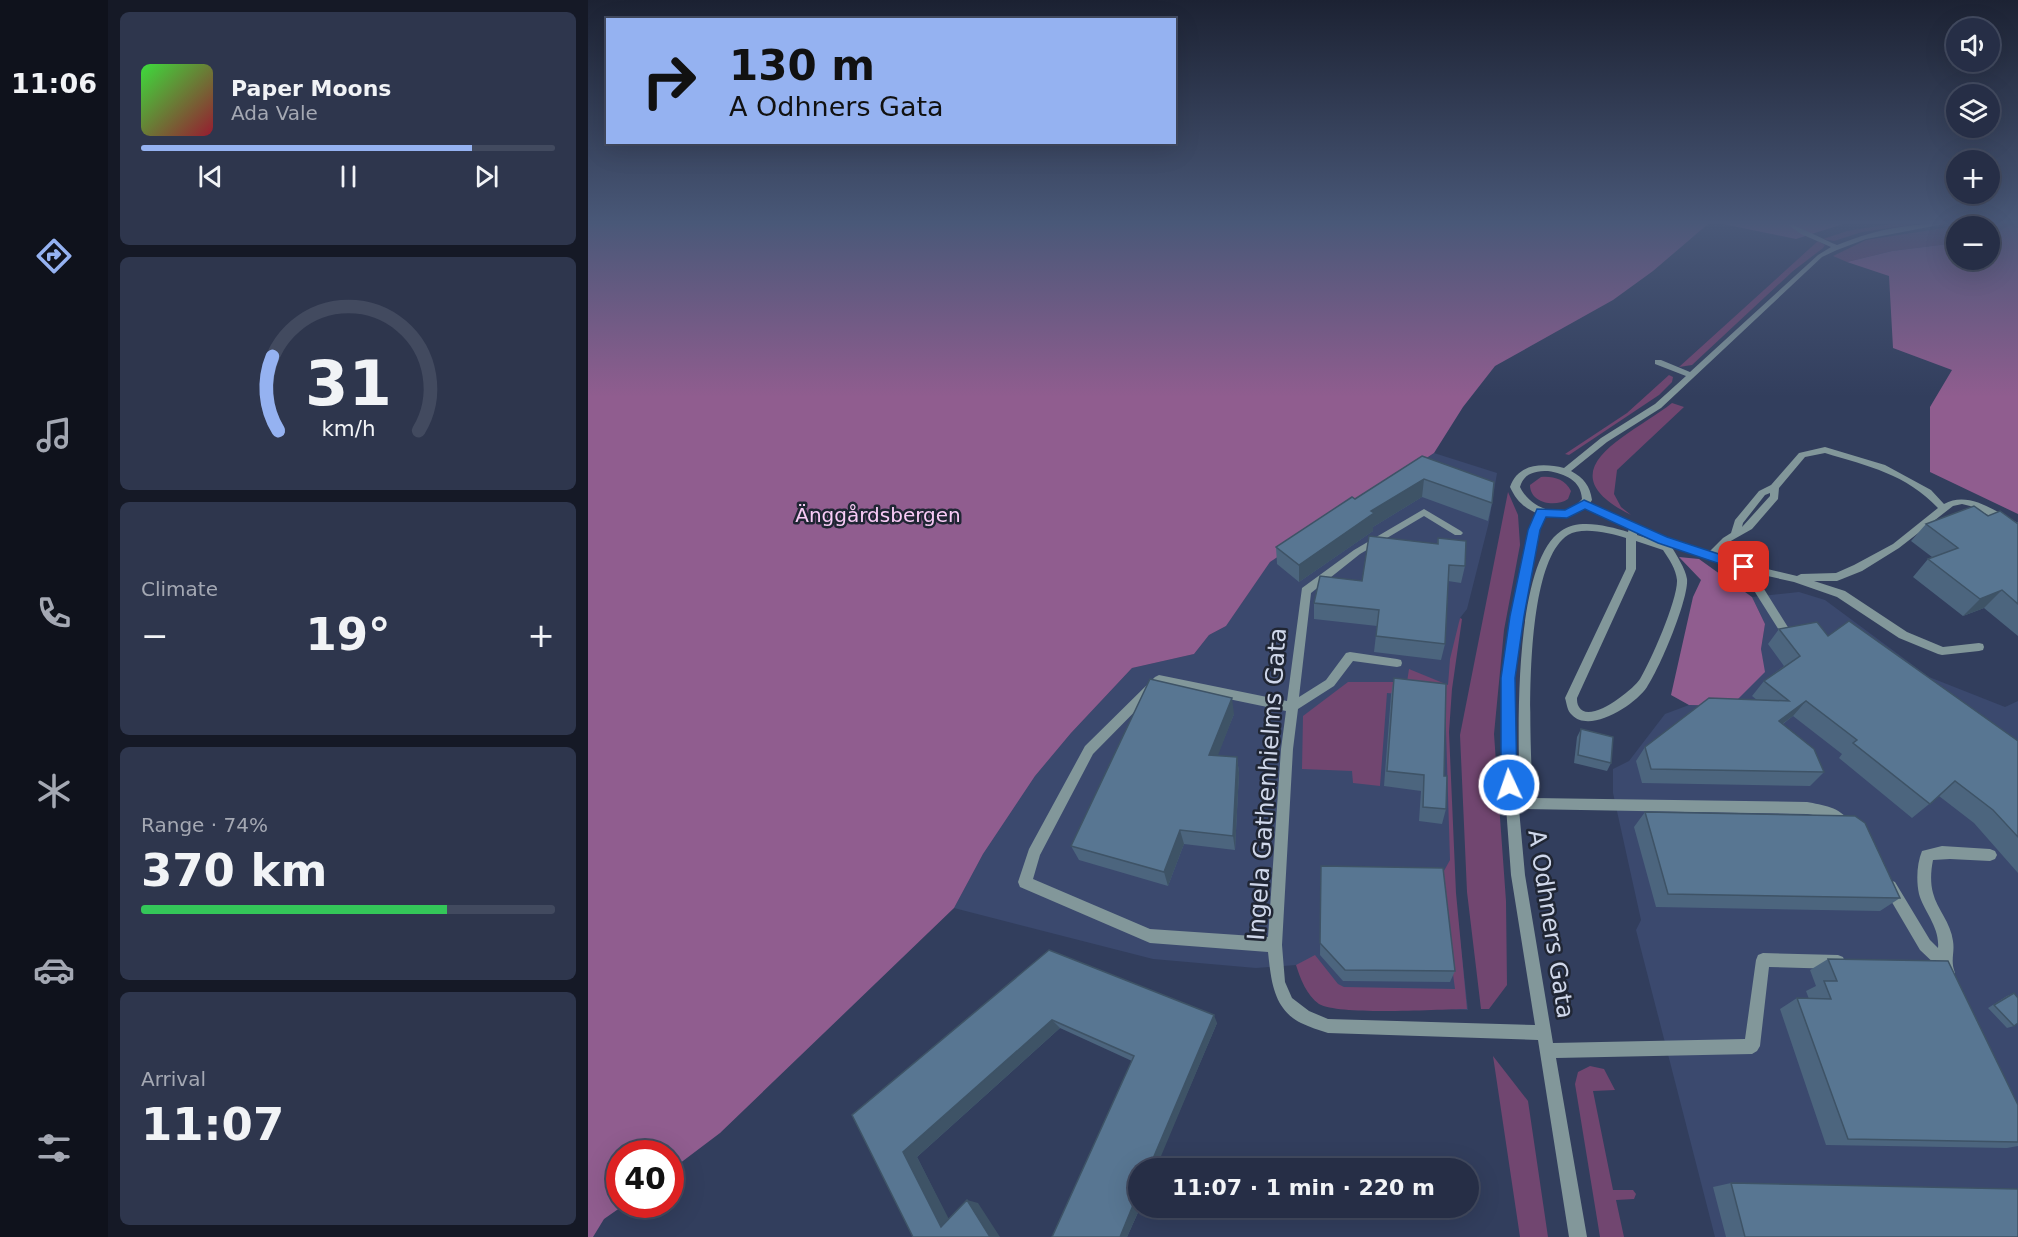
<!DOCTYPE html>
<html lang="en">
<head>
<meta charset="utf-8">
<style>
  :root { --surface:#262e46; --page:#2e364d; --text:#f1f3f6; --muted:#a4a8b3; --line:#424a5f; --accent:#95b2f1 }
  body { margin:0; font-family:"DejaVu Sans",sans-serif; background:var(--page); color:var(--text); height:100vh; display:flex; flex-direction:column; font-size:22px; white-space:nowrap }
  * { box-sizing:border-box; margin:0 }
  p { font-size:20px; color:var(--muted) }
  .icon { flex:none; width:33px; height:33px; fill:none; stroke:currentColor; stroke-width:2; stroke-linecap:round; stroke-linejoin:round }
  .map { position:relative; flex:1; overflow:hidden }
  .sheet { display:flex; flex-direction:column; gap:12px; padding:12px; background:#151926; width:480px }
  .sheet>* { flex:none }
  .hud { position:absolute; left:18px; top:18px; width:570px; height:126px; border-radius:0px; box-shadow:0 6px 24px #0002,0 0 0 2px var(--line); background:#95b2f1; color:#111; overflow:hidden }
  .buttons { position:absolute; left:1358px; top:18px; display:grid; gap:12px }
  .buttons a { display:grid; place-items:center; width:54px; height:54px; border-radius:50%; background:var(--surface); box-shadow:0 6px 24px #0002,0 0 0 2px var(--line); font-size:30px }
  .speed { position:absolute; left:18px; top:1140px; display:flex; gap:12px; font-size:30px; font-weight:700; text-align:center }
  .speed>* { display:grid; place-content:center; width:78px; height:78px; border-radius:50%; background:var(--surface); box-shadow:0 6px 24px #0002,0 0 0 2px var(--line); line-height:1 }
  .speed .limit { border:9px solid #d22; background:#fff; color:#111 }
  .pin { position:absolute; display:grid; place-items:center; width:51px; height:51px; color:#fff; margin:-26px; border-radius:12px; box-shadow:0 3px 9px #0006 }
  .me { position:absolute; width:66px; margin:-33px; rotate:357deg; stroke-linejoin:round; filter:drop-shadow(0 0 4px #0008) }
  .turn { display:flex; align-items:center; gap:21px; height:126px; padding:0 24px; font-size:27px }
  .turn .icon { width:78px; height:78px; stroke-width:2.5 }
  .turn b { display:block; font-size:42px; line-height:51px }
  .big { font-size:45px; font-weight:700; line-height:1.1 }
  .sheet .card { flex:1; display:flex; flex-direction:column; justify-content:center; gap:9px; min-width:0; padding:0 21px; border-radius:9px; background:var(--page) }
  .sheet .dial { align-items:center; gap:0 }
  .dial svg { height:156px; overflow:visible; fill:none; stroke:var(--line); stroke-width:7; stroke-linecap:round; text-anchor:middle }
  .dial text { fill:var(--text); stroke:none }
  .song { display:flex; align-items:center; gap:18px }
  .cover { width:72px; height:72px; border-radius:9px; background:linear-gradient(135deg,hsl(120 70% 55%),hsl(350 70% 35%)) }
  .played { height:6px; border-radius:3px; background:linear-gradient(90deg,var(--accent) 80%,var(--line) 80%) }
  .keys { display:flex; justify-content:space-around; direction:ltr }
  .heat { display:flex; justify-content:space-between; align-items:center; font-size:33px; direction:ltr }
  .charge { height:9px; border-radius:4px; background:linear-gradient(90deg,#34c759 74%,var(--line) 0) }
  .trip { position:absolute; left:540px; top:1158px; width:351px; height:60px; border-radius:30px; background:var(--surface); box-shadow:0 6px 24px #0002,0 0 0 2px var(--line); font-weight:700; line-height:60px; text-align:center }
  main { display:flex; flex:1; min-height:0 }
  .tab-bar { display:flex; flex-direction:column; width:108px; justify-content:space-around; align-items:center; background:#0f121c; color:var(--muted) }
  .tab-bar .icon { width:42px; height:42px }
  .tab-bar .on { color:var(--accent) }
  .tab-bar b { font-size:27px; color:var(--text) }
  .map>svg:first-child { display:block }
</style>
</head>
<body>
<main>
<nav class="tab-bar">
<b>11:06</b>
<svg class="icon on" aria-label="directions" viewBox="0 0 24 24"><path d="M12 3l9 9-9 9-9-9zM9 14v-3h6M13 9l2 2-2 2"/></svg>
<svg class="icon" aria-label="music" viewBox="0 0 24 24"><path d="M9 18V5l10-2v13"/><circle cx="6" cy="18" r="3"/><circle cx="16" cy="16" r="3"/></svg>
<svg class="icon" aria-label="phone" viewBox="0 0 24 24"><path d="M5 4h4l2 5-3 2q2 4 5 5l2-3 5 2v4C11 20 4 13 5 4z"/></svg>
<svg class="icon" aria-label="climate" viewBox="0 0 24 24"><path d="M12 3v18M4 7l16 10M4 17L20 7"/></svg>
<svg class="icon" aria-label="car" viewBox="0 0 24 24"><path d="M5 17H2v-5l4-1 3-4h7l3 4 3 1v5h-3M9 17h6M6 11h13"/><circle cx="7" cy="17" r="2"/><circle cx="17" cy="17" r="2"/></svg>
<svg class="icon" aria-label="filters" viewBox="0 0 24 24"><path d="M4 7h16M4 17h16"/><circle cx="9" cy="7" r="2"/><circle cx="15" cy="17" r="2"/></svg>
</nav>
<section class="sheet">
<div class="card">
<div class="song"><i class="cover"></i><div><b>Paper Moons</b><p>Ada Vale</p></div></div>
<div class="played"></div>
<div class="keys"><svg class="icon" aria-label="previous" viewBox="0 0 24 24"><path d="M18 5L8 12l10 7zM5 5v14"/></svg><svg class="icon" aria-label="pause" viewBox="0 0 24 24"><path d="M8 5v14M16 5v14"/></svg><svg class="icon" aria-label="next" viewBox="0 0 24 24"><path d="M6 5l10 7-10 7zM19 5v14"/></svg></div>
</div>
<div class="card dial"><svg viewBox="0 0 100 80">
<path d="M14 69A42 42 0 1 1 86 69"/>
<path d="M14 69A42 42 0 0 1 11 31" stroke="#95b2f1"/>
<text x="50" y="56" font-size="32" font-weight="700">31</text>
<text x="50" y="72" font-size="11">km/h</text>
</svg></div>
<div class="card"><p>Climate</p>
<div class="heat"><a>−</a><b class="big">19°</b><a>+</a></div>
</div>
<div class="card"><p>Range · 74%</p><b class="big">370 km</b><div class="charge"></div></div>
<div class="card"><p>Arrival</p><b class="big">11:07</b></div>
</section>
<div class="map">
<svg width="1430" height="1237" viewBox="0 0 1430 1237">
  <rect width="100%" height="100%" fill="#323e5d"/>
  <path fill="#3b496e" d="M846 453 909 473 901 522 879 609 872 618 858 707 867 893 880 1010 755 1005 708 965 668 968 565 959 366 908 395 854 447 776 483 733 544 668 606 654 621 635 638 626 682 562Z
    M1211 592 1237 600 1341 677 1417 707 1430 701V1237H1127L1048 930 1053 920 1025 793V769L1041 761 1077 714 1101 705 1143 706 1176 672 1173 649 1177 624 1164 597Z"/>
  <path fill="#714670" d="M1303 224H1328L1274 232 1246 241 1235 239 1259 231Z
    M1382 224H1430V228L1423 225 1401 236V226H1368V243L1304 251 1259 262 1245 256 1278 240Z
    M1230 241 1237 245 1235 248 1205 271 1104 365 1091 367Z
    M1081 375 1085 377 1084 382 1071 395 981 455 977 454 1039 413Z
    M1084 403 1096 407 1029 470 1026 494 1033 507 1043 515C953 470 1044 435 1084 403Z
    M953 477C965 476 977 479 983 491L980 499C967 508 942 503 942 485Z
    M920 492 930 515 932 545 916 630 906 734 918 901 919 985 901 1009H893L879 892 872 735Z
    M872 618 874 619 864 689 861 732 868 893 879 1009C850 1009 753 1016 731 1004 719 996 712 978 708 965L727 955 750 984 756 987 867 989 852 878 862 860 857 698 799 693 792 786 765 783 764 771 714 769 715 716 760 682H819L821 669 860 685 862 659Z
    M905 1056 940 1101 960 1237H932Z
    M1002 1066 1016 1069 1027 1090 1005 1091 1025 1190H1045L1048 1194 1046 1199 1028 1200 1036 1237H1012L987 1084 990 1072Z"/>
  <path fill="#905d8f" d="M0 224H1120L1065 271 1025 300 907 366 875 407 846 453 682 562 638 626 621 635 606 654 544 668 483 733 447 776 395 854 366 908 132 1133 83 1170 82 1154H32V1204L36 1205 16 1219 5 1237H0Z
    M1135 224H1255L1208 239Z
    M1423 225 1430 228V514L1342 472V407L1364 370 1305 348 1301 276 1259 262 1304 251 1368 243V260H1401V236Z
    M1091 557 1111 559 1164 597 1177 624 1173 649 1177 672 1143 706 1101 705 1083 695 1105 597 1113 580Z"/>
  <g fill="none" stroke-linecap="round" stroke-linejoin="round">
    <path fill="#82979a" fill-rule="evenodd" d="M1199 224C1207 224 1238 241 1249 245 1282 231 1320 223 1356 224L1278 239 1249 250 1234 257 1073 408 1019 442 983 471C996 478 1002 486 1004 500L1002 503 1078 538 1121 552 1135 538 1143 533 1147 520 1171 491 1183 485 1211 453 1237 447 1297 465 1343 490 1356 504C1381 490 1408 512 1430 523V530L1382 506 1374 504 1365 506 1311 548 1274 571 1249 581H1226L1257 591 1319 632 1355 647 1391 643 1395 644 1396 647 1395 650 1391 651 1354 655 1350 654 1311 638 1249 597 1206 582 1166 573 1203 632 1202 635H1194L1153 570 1083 546C1089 556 1097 568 1099 579 1101 599 1071 670 1059 687 1047 705 1002 734 984 715 979 711 979 704 977 698L1038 569V538C1023 533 994 526 980 535 933 565 942 745 945 798L1219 802C1234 805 1253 807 1261 822L1260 826 1255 828 1237 817 1219 814 931 809 937 875 965 1043 1157 1039 1168 960 1170 955 1175 953 1250 955 1255 957 1257 962 1255 967 1250 969 1181 967 1172 1046 1169 1051 1164 1054 968 1058 999 1237H981L950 1040 740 1033C731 1030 721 1027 713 1023 685 1009 683 979 680 952L562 943 432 887 430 882 441 849 497 746 567 677 571 675 699 701 714 588 766 550 836 509 873 531 875 533 873 535H867L836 516 772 554 723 593 711 697 738 680 758 653 762 652 809 659 813 660 814 663 813 666 809 667 765 661 746 686 710 709 705 749 694 945 697 982 704 998 721 1011 740 1019 947 1025 923 875 918 807 916 803 917 800 913 748 914 678 924 616 941 530 948 513C935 507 928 500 922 487 930 463 955 463 976 468L1013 438 1067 404 1098 376 1067 364V360H1073L1102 372 1230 255 1243 247 1213 234ZM1237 453C1280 466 1318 474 1350 508L1305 544 1266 565 1248 573 1213 574 1209 576 1158 564 1130 555 1141 542 1164 529 1190 499 1191 488 1217 457ZM960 471C977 474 993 480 994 499 976 521 943 510 932 487 936 473 947 471 960 471ZM1182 493V496L1154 527 1155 523 1177 495ZM997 508 1041 528 1040 532C1020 526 991 518 973 531 924 564 930 741 932 797H930L925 748 926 678 934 616 951 530 956 516C971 519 985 518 997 508ZM1049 532 1071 542 1049 535ZM1048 541 1075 550C1081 559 1088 569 1089 580 1090 599 1063 661 1052 679 1045 690 1001 725 991 707 989 704 989 701 989 698L1048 569ZM573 685 698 711 693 749 680 937 562 929 445 879 452 855 505 754Z
      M1354 846 1402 849 1407 851 1409 855 1407 859 1402 861 1362 859 1345 860C1343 870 1342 882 1345 893 1349 909 1363 923 1365 941 1367 953 1362 960 1367 973L1365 978 1360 980 1355 978 1351 968 1332 950 1295 887 1297 882 1302 880 1307 882 1342 940 1350 948C1352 927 1336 912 1331 894 1328 880 1329 863 1334 851Z"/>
  </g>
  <path fill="#4c657e" d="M834 456 904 503 900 521 834 497 785 527V531L711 582 689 564 688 547 767 499Z
    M1400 516 1430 524V636L1396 608 1375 616 1325 577 1340 559 1344 557 1323 541 1338 524Z
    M850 538 877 566 873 583 860 581 857 644 853 660 786 652 789 626 726 619V603L774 581 849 544Z
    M1191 629 1240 636 1430 741V873L1386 823 1351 796 1324 818 1251 758 1254 754 1205 716 1195 724 1236 772 1222 786 1054 783 1048 761 1057 747 1169 700 1164 696 1176 681 1196 666 1180 644Z
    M806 678 856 776 858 809 854 824 831 821 833 791 796 786 803 695Z
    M646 714 629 756 649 757 651 773 647 850 596 844 580 886 491 860 483 846Z
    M993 729 1023 763 1019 771 986 763 989 737Z
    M1057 812 1312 898 1292 911 1068 907 1046 827Z
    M733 879 867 971 862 982 755 981 732 955Z
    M461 950 629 1023 550 1208H552L539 1237 544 1061 472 1028 329 1157 360 1219 390 1203 325 1237 264 1115Z
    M1240 959 1430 1105V1146L1419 1148 1238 1145 1192 1009 1209 998 1221 999 1218 991 1228 986 1222 970Z
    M1426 993V1026L1419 1028 1400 1008 1419 996Z
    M1143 1183 1430 1237H1138L1125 1187Z"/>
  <path fill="#3e5366" d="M836 479 834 497 785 527V531L711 582V565L783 511Z
    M1414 590 1396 608 1375 616 1392 599Z
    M644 698 646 714 624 771 621 755Z
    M1218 701 1205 716 1179 735 1191 721Z
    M649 757 651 773 647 850 645 836Z
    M592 830 596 844 580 886 576 872Z
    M626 1015 629 1023 568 1168H561Z
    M464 1020 472 1028 329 1157 366 1229 353 1227 315 1152Z
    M550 1193V1208H552L539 1237H532Z
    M379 1200 390 1203 412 1237H402Z"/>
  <path fill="#587692" stroke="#3e5366" stroke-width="1.5" d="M834 456 906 482 904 503 836 479 783 511 786 513 711 565 688 547 764 497 767 499Z
    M1386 506 1400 516 1412 511 1430 524V604L1414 590 1392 599 1340 559 1370 548 1338 524Z
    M781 536 850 544V538L878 541 877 566 861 565 857 644 788 636 791 610 726 603 732 576 774 581Z
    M1261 621 1430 741V837L1405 810 1367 781 1342 804 1265 743 1269 740 1218 701 1191 721 1226 749 1236 772 1063 769 1057 747 1121 698 1201 701 1176 681 1212 656 1191 629 1229 622 1240 636Z
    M806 678 858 684 856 776H859L858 809 835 807 836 775 799 771Z
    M562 679 644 698 621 755 649 757 645 836 592 830 576 872 483 846Z
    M993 729 1025 737 1023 763 990 755Z
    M1057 812 1267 816 1277 823 1312 898 1080 894Z
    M733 866 855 868 867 971 757 970 732 943Z
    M461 950 626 1015 561 1168H550V1193L532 1237H464L546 1056 464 1020 315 1152 353 1227 379 1200 402 1237H325L264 1115Z
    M1240 959 1360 961 1430 1105V1142L1260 1139 1209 998 1243 999 1236 981H1249Z
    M1426 993 1430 998V1023L1426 1026 1406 1005Z
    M1143 1183 1430 1189V1237H1157Z"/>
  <linearGradient id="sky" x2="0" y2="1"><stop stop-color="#1c2233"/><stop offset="0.56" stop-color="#495878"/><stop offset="1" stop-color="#495878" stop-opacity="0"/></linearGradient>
  <rect width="1430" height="397" fill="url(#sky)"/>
  <path fill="#1a73e8" stroke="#114b97" stroke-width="1.5" d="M996 500 1079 537 1161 564 1163 567 1156 572 1070 543 997 509 979 518 958 517 952 530 936 616 927 678 929 785 927 790 921 792 915 790 913 785V678L922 616 940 530 949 509 977 510Z"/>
  <g text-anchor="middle" stroke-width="5" stroke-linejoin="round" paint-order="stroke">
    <g font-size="20" fill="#f9ccf7" stroke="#202634">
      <text x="290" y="522">Änggårdsbergen</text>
    </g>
    <g font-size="24" fill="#cfd7ea" stroke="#202634">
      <text transform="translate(679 784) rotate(-86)" y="8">Ingela Gathenhielms Gata</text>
      <text transform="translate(963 924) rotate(81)" y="8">A Odhners Gata</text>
    </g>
  </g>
</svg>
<div class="buttons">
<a><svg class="icon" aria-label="sound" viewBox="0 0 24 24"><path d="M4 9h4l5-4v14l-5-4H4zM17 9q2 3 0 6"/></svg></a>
<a><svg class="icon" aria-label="layers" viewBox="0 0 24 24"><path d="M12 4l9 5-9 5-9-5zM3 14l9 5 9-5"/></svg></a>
<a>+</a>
<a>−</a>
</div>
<div class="speed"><div class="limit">40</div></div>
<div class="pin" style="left:1156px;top:567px;background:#d93025"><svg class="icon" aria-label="arrive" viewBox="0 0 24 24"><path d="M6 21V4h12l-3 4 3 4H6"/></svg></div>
<svg class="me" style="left:921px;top:785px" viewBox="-20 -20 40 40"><circle r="17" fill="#1a73e8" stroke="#fff" stroke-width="3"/><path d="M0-11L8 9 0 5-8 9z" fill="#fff"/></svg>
<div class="trip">11:07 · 1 min · 220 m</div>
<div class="hud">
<div class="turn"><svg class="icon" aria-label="right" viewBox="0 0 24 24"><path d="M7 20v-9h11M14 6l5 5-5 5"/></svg><div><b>130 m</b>A Odhners Gata</div></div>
</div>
</div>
</main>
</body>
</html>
